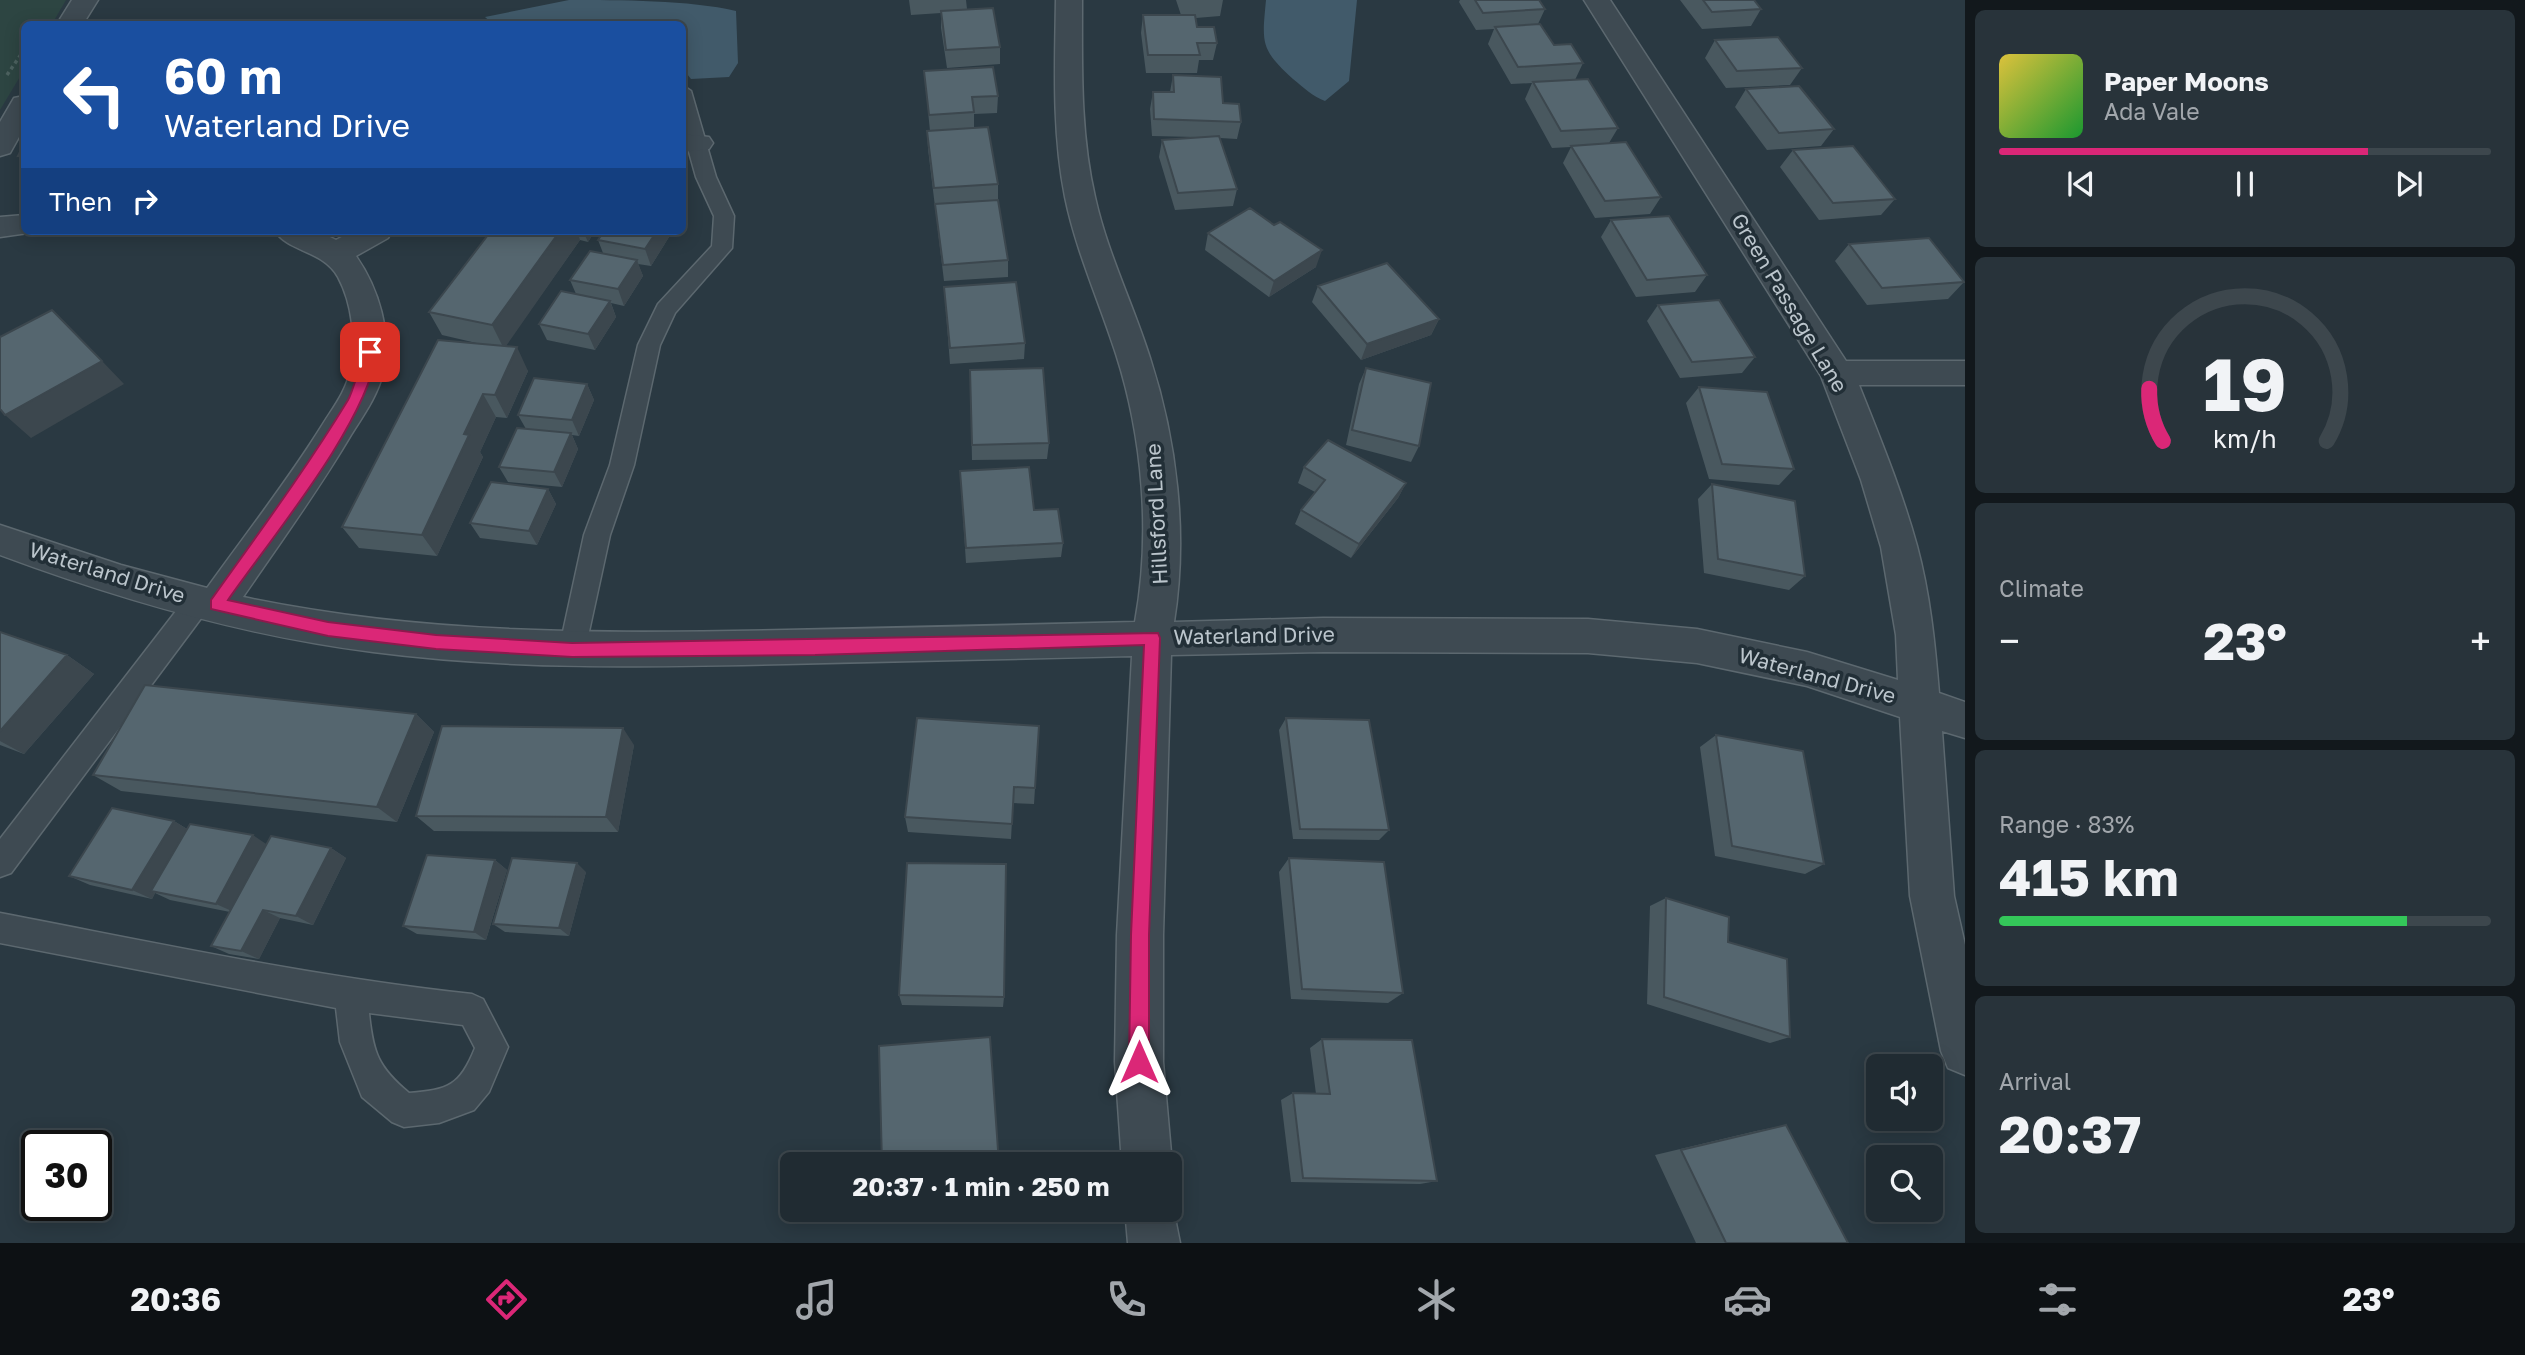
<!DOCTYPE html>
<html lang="en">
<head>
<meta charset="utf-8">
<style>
  :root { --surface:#202b32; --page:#28333a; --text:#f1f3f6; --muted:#a2a7ac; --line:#3d474d; --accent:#db2777 }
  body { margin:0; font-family:"Golos Text",sans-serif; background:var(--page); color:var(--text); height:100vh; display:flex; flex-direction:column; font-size:26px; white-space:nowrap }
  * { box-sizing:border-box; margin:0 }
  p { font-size:23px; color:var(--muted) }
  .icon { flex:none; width:38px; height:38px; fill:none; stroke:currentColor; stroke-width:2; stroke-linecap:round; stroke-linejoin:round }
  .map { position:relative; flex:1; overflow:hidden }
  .side { display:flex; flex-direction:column; gap:10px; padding:10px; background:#12181c; width:560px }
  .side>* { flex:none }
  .guide { position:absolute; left:21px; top:21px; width:665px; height:214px; border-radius:10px; box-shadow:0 4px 18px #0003,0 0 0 2px var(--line); background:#1a4fa0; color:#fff; overflow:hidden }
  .fabs { position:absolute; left:1866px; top:1054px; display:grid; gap:14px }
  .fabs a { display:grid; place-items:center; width:77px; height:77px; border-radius:10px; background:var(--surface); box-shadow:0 4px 18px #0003,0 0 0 2px var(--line); font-size:35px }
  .speed { position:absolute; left:21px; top:1130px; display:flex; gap:14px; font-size:35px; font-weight:700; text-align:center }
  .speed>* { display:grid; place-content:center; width:91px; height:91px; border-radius:50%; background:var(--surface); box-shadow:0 4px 18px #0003,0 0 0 2px var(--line); line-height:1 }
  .speed .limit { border:4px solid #111; border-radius:10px; background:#fff; color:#111 }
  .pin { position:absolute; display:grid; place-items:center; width:60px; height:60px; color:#fff; margin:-30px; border-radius:14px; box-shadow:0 4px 10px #0006 }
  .me { position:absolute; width:77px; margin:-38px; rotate:0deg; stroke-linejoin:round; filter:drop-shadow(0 0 5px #0008) }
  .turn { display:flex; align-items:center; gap:24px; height:147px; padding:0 28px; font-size:32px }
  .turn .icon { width:91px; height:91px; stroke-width:2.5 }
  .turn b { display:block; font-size:49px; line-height:60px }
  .then { display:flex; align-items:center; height:66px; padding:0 28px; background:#0003; gap:14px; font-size:26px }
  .big { font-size:52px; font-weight:700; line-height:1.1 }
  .side .card { flex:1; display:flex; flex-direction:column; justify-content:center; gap:10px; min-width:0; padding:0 24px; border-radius:10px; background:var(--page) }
  .side .dial { align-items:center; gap:0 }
  .dial svg { height:182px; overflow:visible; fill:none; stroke:var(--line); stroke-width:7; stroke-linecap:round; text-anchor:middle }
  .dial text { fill:var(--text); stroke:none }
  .song { display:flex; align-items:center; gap:21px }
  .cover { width:84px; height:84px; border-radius:10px; background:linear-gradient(135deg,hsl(50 70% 55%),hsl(130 70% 35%)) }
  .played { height:7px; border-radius:4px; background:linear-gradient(90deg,var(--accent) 75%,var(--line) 75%) }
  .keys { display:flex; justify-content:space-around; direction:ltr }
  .heat { display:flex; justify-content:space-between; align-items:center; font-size:38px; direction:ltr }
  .charge { height:10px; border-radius:5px; background:linear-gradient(90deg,#34c759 83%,var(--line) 0) }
  .trip { position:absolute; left:780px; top:1152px; width:402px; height:70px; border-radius:10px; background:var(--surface); box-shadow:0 4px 18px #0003,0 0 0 2px var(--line); font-weight:700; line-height:70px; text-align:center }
  .tabs { display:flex; height:112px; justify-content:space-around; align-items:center; background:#0d1114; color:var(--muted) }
  .tabs .icon { width:49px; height:49px }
  .tabs .on { color:var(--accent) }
  .tabs b { font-size:32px; color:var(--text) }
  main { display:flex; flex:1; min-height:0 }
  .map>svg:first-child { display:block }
</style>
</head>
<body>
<main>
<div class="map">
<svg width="1965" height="1243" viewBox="0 0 1965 1243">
  <rect width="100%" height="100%" fill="#2a3942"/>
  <path fill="#2d4542" d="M0 0H66L52 24H24V70L0 110Z"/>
  <path fill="#415a6a" d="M569 0C619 0 690 0 736 11L738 63 729 77 691 79 683 69 682 24H493L485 17Z
    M1266 0H1357L1349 81 1325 101C1312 96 1304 88 1293 79 1260 49 1262 43 1266 0Z"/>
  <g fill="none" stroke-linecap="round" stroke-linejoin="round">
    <defs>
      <path id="service" d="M682 85 691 91 716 177 734 216 732 248 675 313 660 345 634 465 610 535 585 650 581 658 572 662 563 658 559 650 584 535 610 465 638 345 658 304 712 246 714 216 696 177 682 127Z
        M199 590 208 593 212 601 208 609 11 873 0 877V839L190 593Z
        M0 913C157 943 313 977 472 994L483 999 508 1047 489 1092 474 1110 439 1123 404 1127 392 1122 362 1097 340 1042 336 1008 0 943ZM369 1013 463 1025 475 1048C460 1086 448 1090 409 1093 378 1067 373 1053 369 1013Z"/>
      <path id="minor" d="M72 0H98L83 24H57Z
        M1056 0H1082C1082 66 1080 132 1095 197 1107 252 1133 304 1150 358 1177 441 1188 535 1174 622L1323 618 1588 619 1697 629 1807 652 1898 680 1896 635 1881 547 1861 480 1821 376 1584 0H1610L1846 361H1965V385H1859C1880 438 1902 491 1917 546 1930 594 1935 644 1939 693L1965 702V738L1942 731 1954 896 1965 945V1075L1948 1068 1941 1051 1910 896 1900 717 1807 686 1697 663 1588 653 1323 652 1171 655 1163 935V1062L1172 1164 1171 1167V1164H1122L1115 1062 1117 935 1132 656C1017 659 901 661 786 664 648 667 510 670 373 652 245 636 121 600 0 555V525L121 565 207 588C245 535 286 483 321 427 332 409 346 392 350 371 357 341 352 303 338 277 323 250 288 252 275 231H318L336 240 353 231H392L388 238 356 256C379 289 392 333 383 373 378 395 363 416 351 435 318 491 280 543 243 597 423 635 604 634 786 630 903 628 1019 625 1135 622 1151 535 1143 438 1116 354 1099 301 1076 251 1065 197 1052 132 1055 65 1056 0Z
        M24 96V128L10 153 0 156V122L14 98Z
        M682 134 709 137 713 143 709 149 682 152Z
        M24 215V231L35 232 0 237V217Z
        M1171 1198 1180 1243H1128L1125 1209H1171Z"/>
    </defs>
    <use href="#service" stroke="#5c686f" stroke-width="3"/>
    <use href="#minor" stroke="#5c686f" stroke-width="3"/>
    <path stroke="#4c615f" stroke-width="3.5" stroke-dasharray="3.5 3.5" stroke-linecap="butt" d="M7 75 24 50"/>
    <use href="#service" fill="#3e4a52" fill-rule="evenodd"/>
    <use href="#minor" fill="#3e4a52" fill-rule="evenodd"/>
  </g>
  <path fill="#49585f" d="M909 0H966L967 9 1000 47V64L947 68 941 28V13L911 15Z
    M1176 0H1223L1220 16 1196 18 1197 27 1217 43 1213 60H1199L1197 73H1146L1141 33 1143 15H1181Z
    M1460 0H1539L1545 9 1538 24 1554 45 1583 63 1575 80 1618 128 1609 143 1661 197 1650 214 1595 218 1563 163 1571 147 1552 148 1525 99 1532 83 1511 84 1488 44 1494 29 1476 30 1459 2Z
    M1680 0H1754L1761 9 1751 26 1702 29Z
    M1715 40 1802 68 1790 85 1726 88 1705 58Z
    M924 71 998 96 997 113 974 114V128L998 184V200L1008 260V277L944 281 928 149 927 131H930Z
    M1173 75 1223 103 1241 122 1237 139 1220 138 1237 189 1233 206 1175 210 1159 157 1162 140 1195 137 1152 136 1150 109 1153 92H1170Z
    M1746 89 1834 129 1821 146 1767 150 1735 107Z
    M24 144V164L18 156Z
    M1793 150 1895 199 1881 215 1819 220 1780 167Z
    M1611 220 1707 275 1695 292 1636 297 1601 237Z
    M491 231H595L588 242 580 240 505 346 528 371 507 418 496 417 480 452 483 457 437 556 359 548 342 527 485 345 442 335 429 312Z
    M604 231H668L669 237 651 266 638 264 643 276 624 306 611 303 616 317 595 350 547 340 539 324 576 294 570 280 603 253 598 240Z
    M1208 233 1316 267 1269 297 1205 250Z
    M1849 244 1964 282 1948 299 1867 305 1835 261Z
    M1318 286 1439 319 1431 335 1361 360 1312 302Z
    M944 287 1025 343 1024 359 950 364Z
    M1658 305 1755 357 1742 373 1680 378 1647 321Z
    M1366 368 1419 446 1411 462 1346 445 1359 384Z
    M970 370 1049 443 1047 459 972 460Z
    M587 384 594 400 579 436 572 435 578 449 562 487 508 482 499 467 526 429 518 415Z
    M1699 387 1794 469 1779 485 1709 479 1686 403Z
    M1304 467 1406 483 1398 498 1351 558 1295 524 1301 510 1315 492 1298 483Z
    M960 471 1063 543 1061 557 966 563Z
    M1712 484 1805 576 1789 590 1704 573 1698 499Z
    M548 489 556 504 537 545 480 538 470 523Z
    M0 632 67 655 94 674 24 754 0 745Z
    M416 714 434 732 397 822 121 791 93 775Z
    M917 718 1035 788 1034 804 1013 803 1011 839 908 832 905 817Z
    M1286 718 1389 830 1379 840 1293 839 1279 730Z
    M1716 735 1824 864 1805 874 1715 856 1700 747Z
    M634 745 618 832 434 831 416 816Z
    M174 821 187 829 266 844 331 848 346 858 313 925 280 918 259 959 229 954 211 946 230 912 170 900 155 893 152 899 90 885 69 876Z
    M1289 858 1403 993 1388 1003 1291 999 1279 872Z
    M495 860 507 870 486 940 417 934 403 926Z
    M586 872 569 936 505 932 493 924Z
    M1666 898 1728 942 1790 1037 1770 1043 1647 1004 1650 906Z
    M899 995 1004 997 1003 1007 902 1005Z
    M1322 1039 1437 1181 1420 1184 1291 1182 1281 1100 1293 1093 1316 1094 1310 1048Z
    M1786 1125 1848 1243H1696L1655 1155 1756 1131Z"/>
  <path fill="#3c474e" d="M560 231H577L580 240 504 349 492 325Z
    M583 231H595L588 242Z
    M657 231H668L669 237 651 266 645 249Z
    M1322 250 1316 267 1269 297 1274 281Z
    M637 260 643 276 624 306 618 289Z
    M610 301 616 317 595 350 588 334Z
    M1439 319 1431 335 1361 360 1367 344Z
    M517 347 528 371 507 418 495 395Z
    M102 361 124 384 31 438 5 415Z
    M587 384 594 400 579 436 572 420Z
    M483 394 496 417 480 452 483 457 437 556 422 535 464 434Z
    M571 433 578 449 562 487 554 472Z
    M1406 483 1398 498 1351 558 1359 544Z
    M548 489 556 504 537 545 529 531Z
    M67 655 94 674 24 754 0 741V731Z
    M416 714 434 732 397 822 377 807Z
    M623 728 634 745 618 832 606 817Z
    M174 821 192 832 151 891 155 893 152 899 132 890Z
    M253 835 269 846 234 912 216 904Z
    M331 848 346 858 313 925 296 916Z
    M495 860 507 870 486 940 474 932Z
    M577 863 586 872 569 936 559 928Z
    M263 910 280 918 259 959 241 951Z"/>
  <path fill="#55666f" stroke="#3c474e" stroke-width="2" d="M1475 0H1539L1545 9 1483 13Z
    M1703 0H1754L1761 9 1712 12Z
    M993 8 1000 47 946 50 941 11Z
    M1143 15H1195L1197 27H1214L1217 43H1197L1200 55H1148Z
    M1540 24 1554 45 1571 44 1583 63 1518 67 1495 27Z
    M1778 37 1802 68 1737 71 1715 40Z
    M993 67 998 96 972 97 974 112 929 115 924 71Z
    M1173 75 1221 77 1223 103 1239 104 1241 122 1154 119 1153 92H1174Z
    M1588 79 1618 128 1561 131 1533 82Z
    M1799 86 1834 129 1779 133 1746 89Z
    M988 127 998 184 934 188 927 131Z
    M1219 136 1237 189 1178 193 1162 140Z
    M1626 142 1661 197 1605 201 1571 146Z
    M24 144V155L18 156Z
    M1853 146 1895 199 1833 203 1793 150Z
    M998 200 1008 260 943 265 935 204Z
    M1250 208 1274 225 1280 222 1322 250 1274 281 1208 233Z
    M1669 216 1707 275 1647 280 1611 220Z
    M491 231H560L492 325 429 312Z
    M604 231H657L645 249 598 240Z
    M1929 238 1964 282 1882 288 1849 244Z
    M590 251 637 260 618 289 570 280Z
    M1387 263 1439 319 1367 344 1318 286Z
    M1016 282 1025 343 950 348 944 287Z
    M561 291 610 301 588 334 539 324Z
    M1719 300 1755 357 1692 362 1658 305Z
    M52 310 102 361 5 415 0 409V337Z
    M438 340 517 347 495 395 483 394 464 434 469 435 422 535 342 527Z
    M1043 368 1049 443 972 445 970 370Z
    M1366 368 1431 383 1419 446 1352 430Z
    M534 378 587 384 572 420 518 415Z
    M1699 387 1767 392 1794 469 1722 464Z
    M517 428 571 433 554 472 499 467Z
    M1328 440 1406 483 1359 544 1301 510 1325 480 1304 467Z
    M1029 467 1034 510 1058 509 1063 543 966 548 960 471Z
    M491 482 548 489 529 531 470 523Z
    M1712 484 1795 501 1805 576 1718 559Z
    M0 632 67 655 0 731Z
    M145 685 416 714 377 807 93 775Z
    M917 718 1039 726 1035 788 1014 787 1012 824 905 817Z
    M1286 718 1369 720 1389 830 1300 829Z
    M442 726 623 728 606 817 416 816Z
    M1716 735 1803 751 1824 864 1732 846Z
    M112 808 174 821 132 890 69 876Z
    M190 824 253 835 216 904 151 891Z
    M271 836 331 848 296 916 263 910 241 951 211 946Z
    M427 855 495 860 474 932 403 926Z
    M512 858 577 863 559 928 493 924Z
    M1289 858 1384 862 1403 993 1302 989Z
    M907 863 1006 864 1004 997 899 995Z
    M1666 898 1729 917 1728 942 1787 959 1790 1037 1664 997Z
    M990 1037 999 1164H882L879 1046Z
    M1322 1039 1412 1040 1437 1181 1303 1178 1293 1093 1330 1094Z
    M1786 1125 1848 1243H1726L1681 1150Z"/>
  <path fill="#db2777" stroke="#8e194d" stroke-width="2" d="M370 347 377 352C366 425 272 537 228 600L328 622 436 635 572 643 1158 633 1160 638 1149 935V1062L1146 1069 1139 1072 1132 1069 1129 1062 1131 935 1144 645 815 655 572 657 436 649 328 636 211 609V600C258 534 306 469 348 400 355 388 362 350 370 347Z"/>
  <g text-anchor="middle" stroke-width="7" stroke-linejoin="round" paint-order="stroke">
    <g font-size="21" fill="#bbc5cc" stroke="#222f37">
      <text transform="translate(1789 303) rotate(59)" y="7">Green Passage Lane</text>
      <text transform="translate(1157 514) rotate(-93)" y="7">Hillsford Lane</text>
      <text transform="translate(107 573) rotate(17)" y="7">Waterland Drive</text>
      <text transform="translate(1254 636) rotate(-1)" y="7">Waterland Drive</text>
      <text transform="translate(1817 676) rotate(15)" y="7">Waterland Drive</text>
    </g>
  </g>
</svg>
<div class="fabs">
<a><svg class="icon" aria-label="sound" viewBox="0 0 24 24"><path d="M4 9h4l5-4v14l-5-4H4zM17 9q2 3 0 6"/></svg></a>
<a><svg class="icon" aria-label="search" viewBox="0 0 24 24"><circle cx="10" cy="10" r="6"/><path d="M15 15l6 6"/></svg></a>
</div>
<div class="speed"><div class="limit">30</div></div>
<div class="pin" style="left:370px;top:352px;background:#d93025"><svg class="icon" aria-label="arrive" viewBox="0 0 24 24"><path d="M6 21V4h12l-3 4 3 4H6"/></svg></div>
<svg class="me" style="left:1139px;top:1062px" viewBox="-20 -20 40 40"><path d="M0-17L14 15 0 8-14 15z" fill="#db2777" stroke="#fff" stroke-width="4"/></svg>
<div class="trip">20:37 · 1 min · 250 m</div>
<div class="guide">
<div class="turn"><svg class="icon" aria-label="left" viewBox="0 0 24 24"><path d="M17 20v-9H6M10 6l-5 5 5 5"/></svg><div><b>60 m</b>Waterland Drive</div></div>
<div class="then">Then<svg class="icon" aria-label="right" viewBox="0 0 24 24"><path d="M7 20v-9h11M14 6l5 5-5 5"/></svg></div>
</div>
</div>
<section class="side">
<div class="card">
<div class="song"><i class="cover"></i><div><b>Paper Moons</b><p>Ada Vale</p></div></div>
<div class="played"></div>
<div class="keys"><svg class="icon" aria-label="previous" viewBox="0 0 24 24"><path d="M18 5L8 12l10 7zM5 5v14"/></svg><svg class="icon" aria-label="pause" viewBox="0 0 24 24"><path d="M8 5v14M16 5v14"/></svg><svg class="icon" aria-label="next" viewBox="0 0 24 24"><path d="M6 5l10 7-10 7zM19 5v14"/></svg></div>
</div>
<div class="card dial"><svg viewBox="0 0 100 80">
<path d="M14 69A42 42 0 1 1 86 69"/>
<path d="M14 69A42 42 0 0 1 8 46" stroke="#db2777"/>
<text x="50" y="56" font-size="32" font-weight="700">19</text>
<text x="50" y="72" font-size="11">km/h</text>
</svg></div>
<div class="card"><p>Climate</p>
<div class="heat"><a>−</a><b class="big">23°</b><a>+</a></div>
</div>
<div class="card"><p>Range · 83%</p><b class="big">415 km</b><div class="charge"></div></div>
<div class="card"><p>Arrival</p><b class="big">20:37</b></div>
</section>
</main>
<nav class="tabs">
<b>20:36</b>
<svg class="icon on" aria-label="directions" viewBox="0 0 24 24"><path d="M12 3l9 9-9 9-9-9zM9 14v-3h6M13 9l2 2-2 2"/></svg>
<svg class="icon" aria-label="music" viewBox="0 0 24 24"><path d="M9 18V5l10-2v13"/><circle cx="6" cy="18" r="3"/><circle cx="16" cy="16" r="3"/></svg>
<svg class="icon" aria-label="phone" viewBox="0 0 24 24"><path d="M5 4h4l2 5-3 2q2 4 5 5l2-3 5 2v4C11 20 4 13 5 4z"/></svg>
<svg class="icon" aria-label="climate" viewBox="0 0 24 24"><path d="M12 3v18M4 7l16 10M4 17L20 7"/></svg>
<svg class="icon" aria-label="car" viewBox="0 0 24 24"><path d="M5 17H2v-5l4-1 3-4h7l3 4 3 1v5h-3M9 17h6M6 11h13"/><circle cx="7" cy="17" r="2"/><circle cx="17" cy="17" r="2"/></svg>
<svg class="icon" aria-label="filters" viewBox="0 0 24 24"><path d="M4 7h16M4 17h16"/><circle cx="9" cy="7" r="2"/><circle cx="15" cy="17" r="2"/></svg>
<b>23°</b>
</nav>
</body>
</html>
